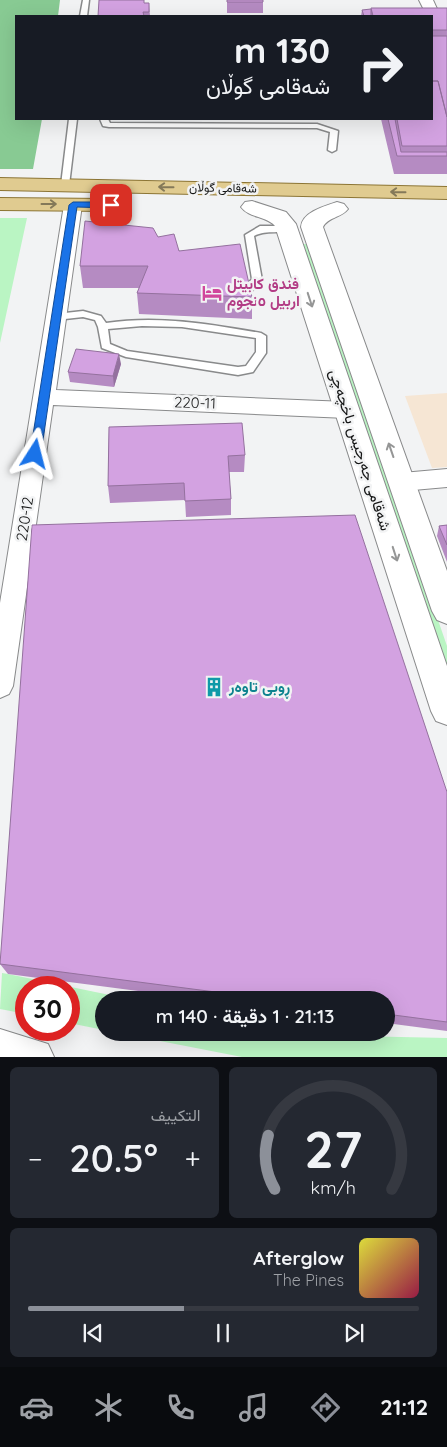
<!DOCTYPE html>
<html lang="ar">
<head>
<meta charset="utf-8">
<style>
  :root { --surface:#171b24; --page:#242831; --text:#f1f3f6; --muted:#9ea1a6; --line:#363941; --accent:#8c9099 }
  body { margin:0; font-family:Quicksand,Vazirmatn,sans-serif; background:var(--page); color:var(--text); direction:rtl; height:100vh; display:flex; flex-direction:column; font-size:19px; white-space:nowrap }
  * { box-sizing:border-box; margin:0 }
  p { font-size:16px; color:var(--muted) }
  .icon { flex:none; width:28px; height:28px; fill:none; stroke:currentColor; stroke-width:2; stroke-linecap:round; stroke-linejoin:round }
  .map { position:relative; height:1057px; overflow:hidden; direction:ltr }
  .panel { display:flex; flex-direction:column; gap:10px; padding:10px; background:#0d0f14; flex:1 }
  .panel>* { flex:none }
  .top-card { position:absolute; left:15px; top:15px; width:418px; height:105px; border-radius:0px; box-shadow:0 5px 20px #0002; direction:rtl; background:#171b24; color:var(--text); overflow:hidden }
  .speed { position:absolute; left:15px; top:976px; display:flex; gap:10px; font-size:25px; font-weight:700; text-align:center }
  .speed>* { display:grid; place-content:center; width:65px; height:65px; border-radius:50%; background:var(--surface); box-shadow:0 5px 20px #0002; line-height:1 }
  .speed .limit { border:8px solid #d22; background:#fff; color:#111 }
  .pin { position:absolute; display:grid; place-items:center; width:42px; height:42px; color:#fff; margin:-21px; border-radius:10px; box-shadow:0 2px 8px #0006 }
  .me { position:absolute; width:55px; margin:-28px; rotate:9deg; stroke-linejoin:round; filter:drop-shadow(0 0 4px #0008) }
  .turn { display:flex; align-items:center; gap:18px; height:105px; padding:0 20px; font-size:22px }
  .turn .icon { width:65px; height:65px; stroke-width:2.5 }
  .turn b { display:block; font-size:35px; line-height:42px }
  .big { font-size:38px; font-weight:600; line-height:1.1 }
  .panel .card { flex:1; display:flex; flex-direction:column; justify-content:center; gap:8px; min-width:0; padding:0 18px; border-radius:8px; background:var(--page) }
  .panel .dial { align-items:center; gap:0 }
  .dial svg { height:130px; overflow:visible; fill:none; stroke:var(--line); stroke-width:7; stroke-linecap:round; text-anchor:middle }
  .dial text { fill:var(--text); stroke:none }
  .song { display:flex; align-items:center; gap:15px }
  .cover { width:60px; height:60px; border-radius:8px; background:linear-gradient(135deg,hsl(60 70% 55%),hsl(340 70% 35%)) }
  .played { height:5px; border-radius:2px; background:linear-gradient(90deg,var(--accent) 40%,var(--line) 40%) }
  .keys { display:flex; justify-content:space-around; direction:ltr }
  .heat { display:flex; justify-content:space-between; align-items:center; font-size:28px; direction:ltr }
  .panel .tiles { flex:1; display:grid; gap:10px; grid-template-columns:1fr 1fr }
  .card:last-child { grid-column:span 2 }
  .trip { position:absolute; left:95px; top:991px; width:300px; height:50px; border-radius:25px; background:var(--surface); box-shadow:0 5px 20px #0002; font-weight:600; line-height:50px; text-align:center; direction:rtl }
  .dock { display:flex; height:80px; justify-content:space-around; align-items:center; background:#090b0e; color:var(--muted) }
  .dock .icon { width:35px; height:35px }
  .dock .selected { color:var(--accent) }
  .dock b { font-size:22px; color:var(--text) }
  .map>svg:first-child { display:block }
</style>
</head>
<body>
<div class="map">
<svg width="447" height="1057" viewBox="0 0 447 1057">
  <rect width="100%" height="100%" fill="#f2f3f4"/>
  <path fill="#f6e6d4" d="M447 393V467L432 468 405 396Z"/>
  <path fill="#baf5c3" d="M0 218H27L0 343Z
    M300 244H308L447 646V678Z
    M2 973 8 974 134 1000H104V1030L69 1023V988H26V1014L0 1009Z
    M294 1032 309 1035 447 1038V1057H242L119 1033Z"/>
  <path fill="#88ca93" d="M0 0H60L58 16H16V119H42L33 169H0Z"/>
  <g fill="none" stroke-linecap="round" stroke-linejoin="round">
    <defs>
      <path id="service" d="M83 0H89L87 16H80Z
        M69 119H77L69 185 65 188 61 185Z
        M100 119H108L110 123 317 124 338 131 336 150 332 152 328 150 330 132 317 128 109 127 103 126Z
        M260 226H287L291 229C283 235 267 229 254 236L262 280 250 293 247 294 242 291 252 279 245 235Z
        M83 311 101 316 106 323C158 315 209 324 261 333L266 336V353L253 372 238 375 126 357 102 348 98 327 95 320 83 317 56 320 51 317 56 314ZM142 326 182 327 256 338V352L246 366 238 367 127 351 110 344 108 329Z"/>
      <path id="minor" d="M419 0H433L438 11 447 15V23L433 20 431 16H427Z
        M73 199 79 201 82 205 56 390 347 402 355 404 358 410 355 416 347 418 53 405 13 686 9 694 0 698V603L64 205 67 201Z
        M447 469V487L402 491 394 488 391 482 394 476 402 473Z"/>
      <path id="tertiary" d="M252 201 286 212 296 224 447 666V725L436 721 431 711 275 226C266 216 249 218 241 207L245 202Z
        M337 202 344 204 348 209C341 218 328 217 323 227L447 571V624L437 620 432 611 301 227C302 212 325 206 337 202Z
        M0 1029 48 1044 54 1057H0Z"/>
      <path id="primary" d="M0 178 447 187V199L0 190Z
        M0 198 106 199 113 200 116 205 113 210 106 211 0 210Z"/>
    </defs>
    <use href="#service" stroke="#898a8b" stroke-width="3"/>
    <use href="#minor" stroke="#898a8b" stroke-width="2"/>
    <use href="#tertiary" stroke="#898a8b" stroke-width="2"/>
    <use href="#primary" stroke="#8c7535" stroke-width="2"/>
    <use href="#service" fill="#fff" fill-rule="evenodd"/>
    <use href="#minor" fill="#fff" fill-rule="evenodd"/>
    <use href="#tertiary" fill="#fff" fill-rule="evenodd"/>
    <use href="#primary" fill="#e0cb90" fill-rule="evenodd"/>
  </g>
  <path fill="#b58bc2" d="M227 0H263V13H227Z
    M145 3H149L150 16H98Z
    M447 8V174H394L381 119H431V16H361L362 10Z
    M158 237 252 297V319L139 314 137 293 139 288H83L80 266Z
    M121 364 114 387 70 382 68 372Z
    M109 427 245 455 244 472H229L231 499V515L186 517 185 500 110 503 108 486Z
    M447 525V562L437 536 439 526Z
    M447 792V1031L386 1023V1000H207L8 974 0 964Z"/>
  <path fill="#94719e" d="M119 354 121 364 114 387 113 376Z"/>
  <path fill="#d3a2e1" stroke="#94719e" d="M99 0H144V3H149V12H143L144 16H98Z
    M227 0H263V2H227Z
    M371 8H447V30H431V16H373Z
    M371 9V16H364L362 10Z
    M431 36H447V117L438 81H431Z
    M431 81H438L447 117V146H402L397 119H431Z
    M388 119H395L401 152H447V156H397Z
    M85 221 153 228 158 237 174 234 179 251 240 244 252 297 137 293 148 266H80Z
    M76 349 119 354 113 376 68 372Z
    M242 423 245 455 228 456 231 499 185 501 184 483 108 486 109 427Z
    M355 515 447 792V1022L386 1014V1000H277L0 964 32 525Z
    M447 525V545L439 526Z"/>
  <defs><path id="oneway-shaft" d="M-6 0H5M1.5-3L5.5 0L1.5 3" fill="none" stroke-width="1.6" stroke-linecap="round" stroke-linejoin="round" transform="scale(1.25)"/></defs>
  <g stroke="#847959">
    <use href="#oneway-shaft" transform="translate(166 187) rotate(-179)"/>
    <use href="#oneway-shaft" transform="translate(398 192) rotate(-179)"/>
    <use href="#oneway-shaft" transform="translate(49 204)"/>
  </g>
  <g stroke="#959696">
    <use href="#oneway-shaft" transform="translate(310 300) rotate(72)"/>
    <use href="#oneway-shaft" transform="translate(391 450) rotate(-109)"/>
    <use href="#oneway-shaft" transform="translate(395 554) rotate(72)"/>
  </g>
  <path fill="#1a73e8" stroke="#114b97" d="M73 202H111L115 205 111 208 77 207 41 454 35 459 30 454 69 205Z"/>
  <defs>
    <symbol id="hotel-bare" viewBox="-9 -9 18 18"><path d="M-6-4.5h1.5V1H6V5H4.5V3h-9V5H-6ZM-4 0a1.8 1.8 0 1 1 3.6 0ZM.5 0V-2.5h3Q6-2.5 6 0Z" fill="#d1479c" stroke="#f2f3f4" stroke-width="2.5" paint-order="stroke"/></symbol>
    <symbol id="building-bare" viewBox="-9 -9 18 18"><path d="M-4-6H4V6H1V3H-1V6H-4ZM-2.5-4.3h1.7v1.8h-1.7ZM.8-4.3h1.7v1.8H.8ZM-2.5-1h1.7V.8h-1.7ZM.8-1h1.7V.8H.8Z" fill="#0f9aa8" stroke="#f2f3f4" stroke-width="2.5" paint-order="stroke"/></symbol>
  </defs>
  <g fill-rule="evenodd">
    <use href="#hotel-bare" x="198" y="279" width="28" height="28"/>
    <use href="#building-bare" x="200" y="673" width="28" height="28"/>
  </g>
  <g text-anchor="middle" stroke-width="5" stroke-linejoin="round" paint-order="stroke">
    <g font-size="12" fill="#141515" stroke="#f2f3f4">
      <text transform="translate(223 188) rotate(1)" y="4">شەقامی گوڵان</text>
    </g>
    <g font-size="15" font-weight="bold" fill="#b23c85" stroke="#f2f3f4" text-anchor="start">
      <text x="227" y="289">فندق كابيتل<tspan x="227" dy="17">اربيل ٥نجوم</tspan></text>
    </g>
    <g font-size="15" fill="#141515" stroke="#f2f3f4">
      <text transform="translate(195 403) rotate(2)" y="5">220-11</text>
      <text transform="translate(360 450) rotate(72)" y="5">شەقامی جەرجیس باخچەچی</text>
      <text transform="translate(25 519) rotate(-81)" y="5">220-12</text>
    </g>
    <g font-size="15" font-weight="bold" fill="#0d838f" stroke="#f2f3f4" text-anchor="start">
      <text x="229" y="692">ڕوبی تاوەر</text>
    </g>
  </g>
</svg>
<div class="speed"><div class="limit">30</div></div>
<div class="pin" style="left:111px;top:205px;background:#d93025"><svg class="icon" aria-label="arrive" viewBox="0 0 24 24"><path d="M6 21V4h12l-3 4 3 4H6"/></svg></div>
<svg class="me" style="left:35px;top:454px" viewBox="-20 -20 40 40"><path d="M0-17L14 15 0 8-14 15z" fill="#1a73e8" stroke="#fff" stroke-width="4"/></svg>
<div class="trip">21:13 · 1 دقيقة · 140 m</div>
<div class="top-card">
<div class="turn"><svg class="icon" aria-label="right" viewBox="0 0 24 24"><path d="M7 20v-9h11M14 6l5 5-5 5"/></svg><div><b>130 m</b>شەقامی گوڵان</div></div>
</div>
</div>
<section class="panel">
<div class="tiles">
<div class="card dial"><svg viewBox="0 0 100 80">
<path d="M14 69A42 42 0 1 1 86 69"/>
<path d="M14 69A42 42 0 0 1 10 36" stroke="#8c9099"/>
<text x="50" y="56" font-size="32" font-weight="700">27</text>
<text x="50" y="72" font-size="11">km/h</text>
</svg></div>
<div class="card"><p>التكييف</p>
<div class="heat"><a>−</a><b class="big">20.5°</b><a>+</a></div>
</div>
<div class="card">
<div class="song"><i class="cover"></i><div><b>Afterglow</b><p>The Pines</p></div></div>
<div class="played"></div>
<div class="keys"><svg class="icon" aria-label="previous" viewBox="0 0 24 24"><path d="M18 5L8 12l10 7zM5 5v14"/></svg><svg class="icon" aria-label="pause" viewBox="0 0 24 24"><path d="M8 5v14M16 5v14"/></svg><svg class="icon" aria-label="next" viewBox="0 0 24 24"><path d="M6 5l10 7-10 7zM19 5v14"/></svg></div>
</div>
</div>
</section>
<nav class="dock">
<b>21:12</b>
<svg class="icon selected" aria-label="directions" viewBox="0 0 24 24"><path d="M12 3l9 9-9 9-9-9zM9 14v-3h6M13 9l2 2-2 2"/></svg>
<svg class="icon" aria-label="music" viewBox="0 0 24 24"><path d="M9 18V5l10-2v13"/><circle cx="6" cy="18" r="3"/><circle cx="16" cy="16" r="3"/></svg>
<svg class="icon" aria-label="phone" viewBox="0 0 24 24"><path d="M5 4h4l2 5-3 2q2 4 5 5l2-3 5 2v4C11 20 4 13 5 4z"/></svg>
<svg class="icon" aria-label="climate" viewBox="0 0 24 24"><path d="M12 3v18M4 7l16 10M4 17L20 7"/></svg>
<svg class="icon" aria-label="car" viewBox="0 0 24 24"><path d="M5 17H2v-5l4-1 3-4h7l3 4 3 1v5h-3M9 17h6M6 11h13"/><circle cx="7" cy="17" r="2"/><circle cx="17" cy="17" r="2"/></svg>
</nav>
</body>
</html>
